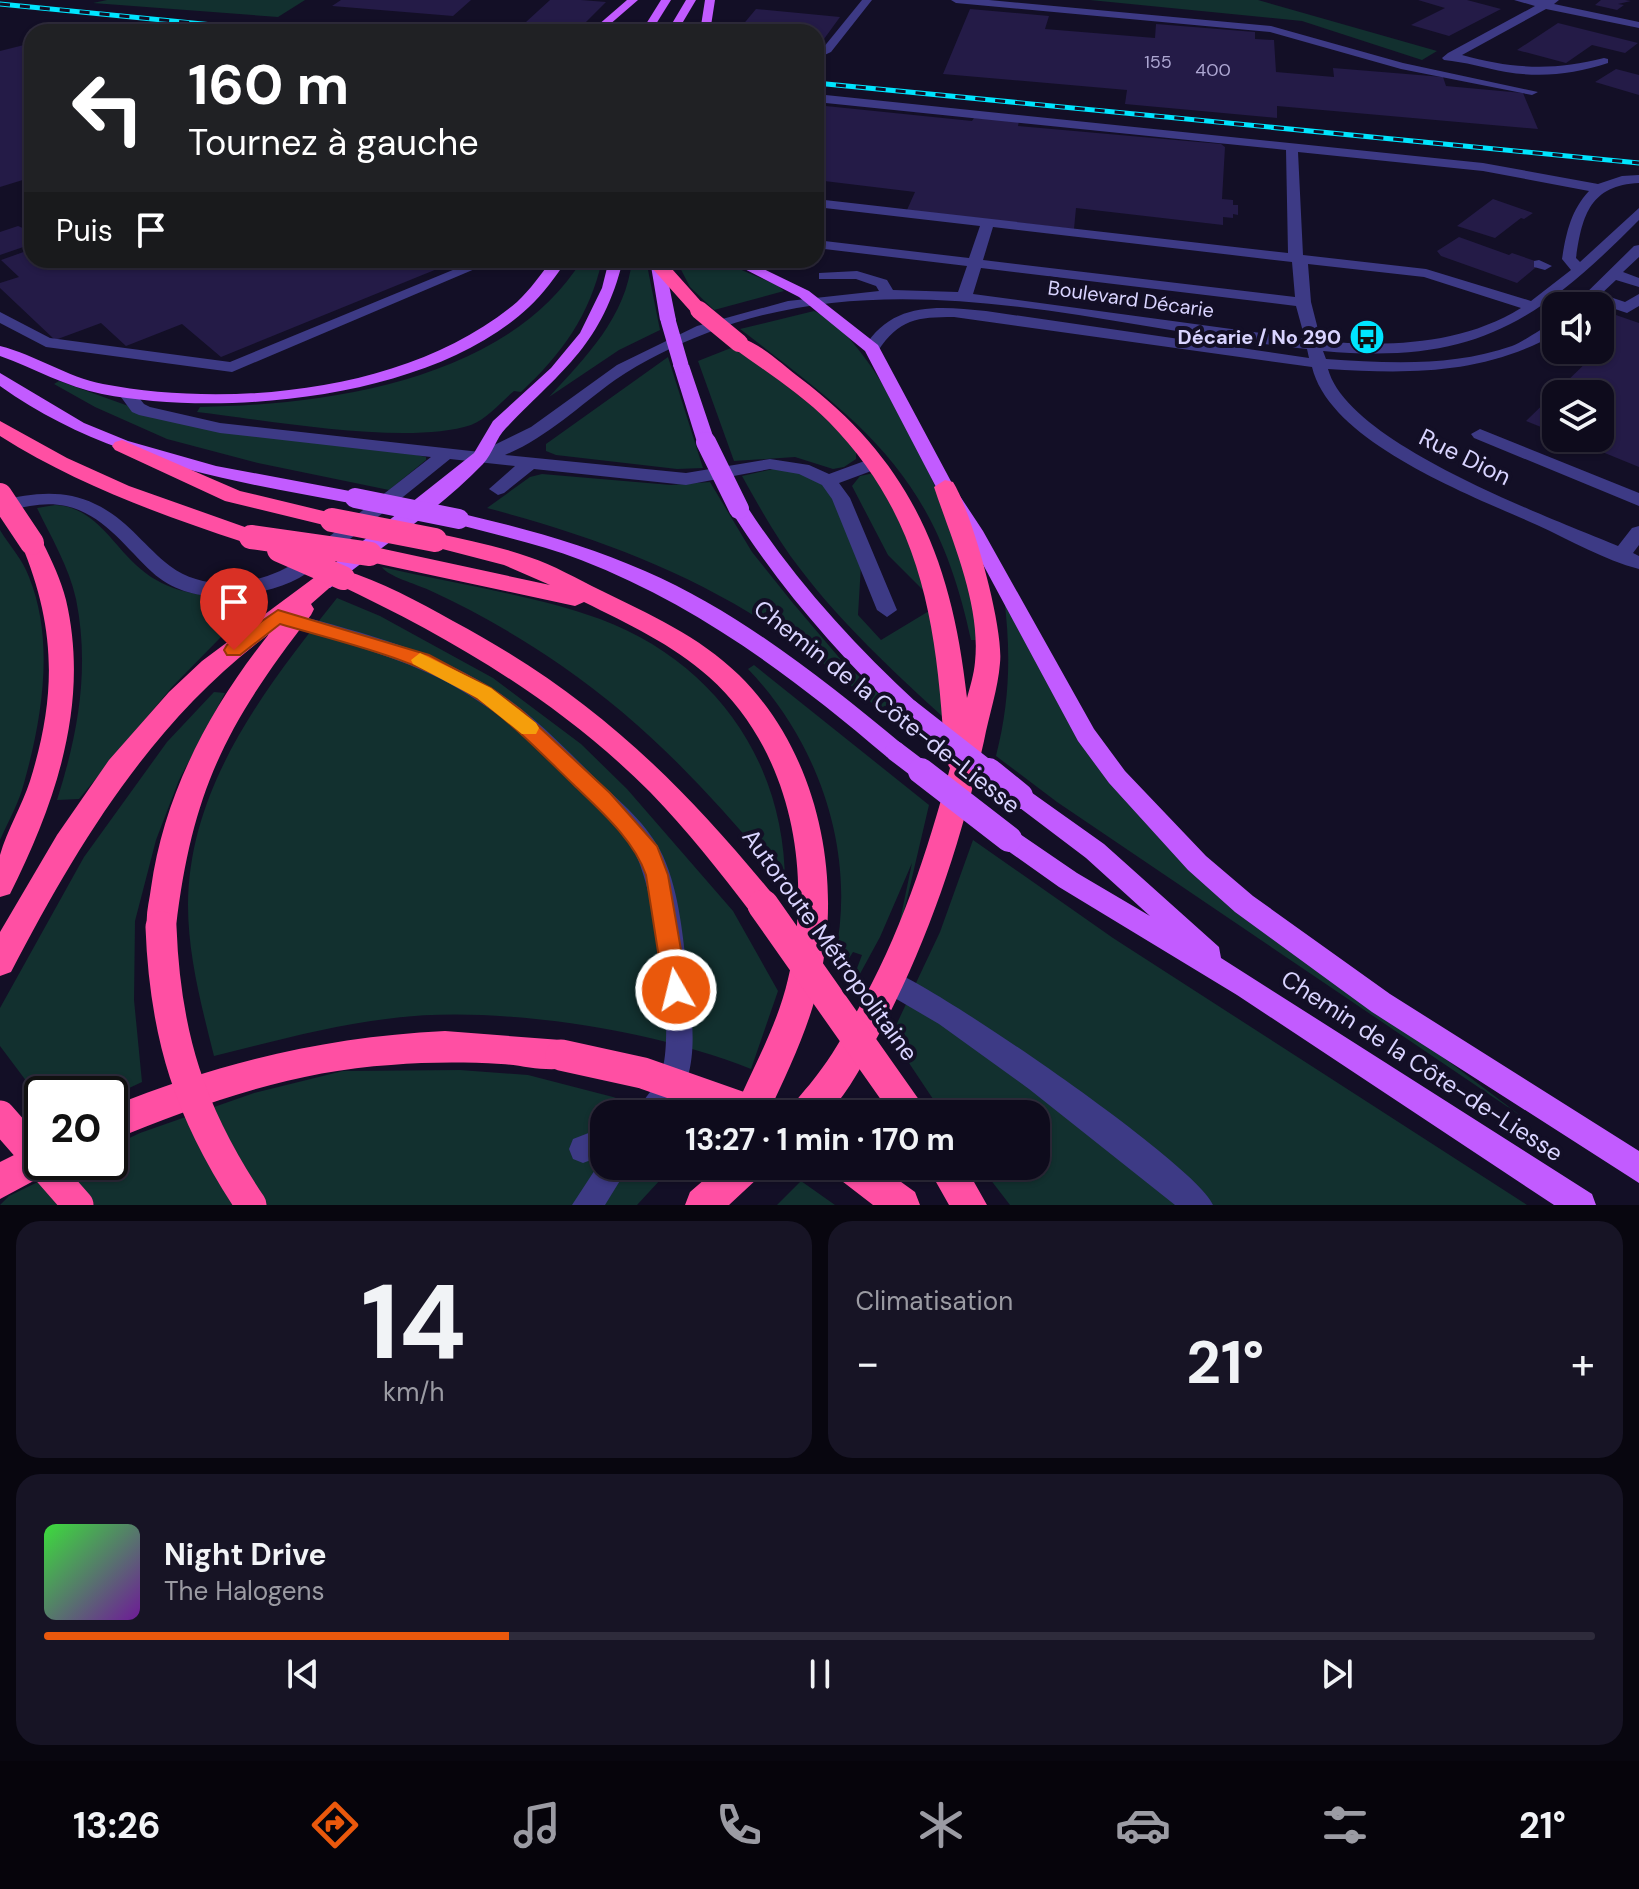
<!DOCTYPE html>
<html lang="fr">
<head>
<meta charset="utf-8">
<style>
  :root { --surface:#0e0b1c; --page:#171425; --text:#f1f3f6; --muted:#9b9ba3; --line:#2e2b3b; --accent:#ea580c }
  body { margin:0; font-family:"DM Sans",sans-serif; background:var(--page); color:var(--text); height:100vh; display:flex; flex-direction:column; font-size:30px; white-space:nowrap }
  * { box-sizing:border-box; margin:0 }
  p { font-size:26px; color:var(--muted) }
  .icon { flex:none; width:44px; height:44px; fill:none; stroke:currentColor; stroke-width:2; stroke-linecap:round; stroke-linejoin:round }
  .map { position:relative; height:1205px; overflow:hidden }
  .drawer { display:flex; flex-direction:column; gap:16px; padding:16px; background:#08060f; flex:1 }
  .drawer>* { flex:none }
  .hud { position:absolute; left:24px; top:24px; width:800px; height:244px; border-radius:24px; box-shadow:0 2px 6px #0004,0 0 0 2px var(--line); background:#202124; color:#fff; overflow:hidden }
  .buttons { position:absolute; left:1542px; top:292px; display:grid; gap:16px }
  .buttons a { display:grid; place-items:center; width:72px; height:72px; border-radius:16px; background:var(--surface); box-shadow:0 2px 6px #0004,0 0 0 2px var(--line); font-size:40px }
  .speed { position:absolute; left:24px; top:1076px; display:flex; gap:16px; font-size:40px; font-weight:700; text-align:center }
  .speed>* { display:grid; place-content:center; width:104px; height:104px; border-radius:50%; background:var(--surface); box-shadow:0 2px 6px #0004,0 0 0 2px var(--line); line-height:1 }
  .speed .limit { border:4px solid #111; border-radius:12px; background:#fff; color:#111 }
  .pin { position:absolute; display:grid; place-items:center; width:68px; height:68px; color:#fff; margin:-82px -34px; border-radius:50% 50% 50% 0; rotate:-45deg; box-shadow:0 0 8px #0007 }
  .pin .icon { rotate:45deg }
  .me { position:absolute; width:88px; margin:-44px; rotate:352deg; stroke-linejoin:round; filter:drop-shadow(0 0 6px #0008) }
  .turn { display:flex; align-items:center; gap:28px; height:168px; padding:0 32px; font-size:36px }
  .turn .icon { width:104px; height:104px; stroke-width:2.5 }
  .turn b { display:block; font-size:56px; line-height:68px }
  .then { display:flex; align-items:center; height:76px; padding:0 32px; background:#0003; gap:16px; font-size:30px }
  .big { font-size:60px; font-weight:700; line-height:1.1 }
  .drawer .widget { flex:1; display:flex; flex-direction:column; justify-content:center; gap:12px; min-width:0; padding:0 28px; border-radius:24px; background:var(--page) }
  .drawer .dial { align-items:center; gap:0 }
  .dial b { font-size:104px; line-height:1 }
  .song { display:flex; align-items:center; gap:24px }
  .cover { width:96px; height:96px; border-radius:12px; background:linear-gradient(135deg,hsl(120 70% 55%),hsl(280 70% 35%)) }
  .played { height:8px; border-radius:4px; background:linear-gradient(90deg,var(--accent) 30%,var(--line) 30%) }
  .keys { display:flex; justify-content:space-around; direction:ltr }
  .heat { display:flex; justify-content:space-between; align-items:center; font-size:44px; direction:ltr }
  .drawer .tiles { flex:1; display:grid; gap:16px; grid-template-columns:1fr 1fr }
  .widget:last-child { grid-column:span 2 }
  .trip { position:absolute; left:590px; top:1100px; width:460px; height:80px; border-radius:24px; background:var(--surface); box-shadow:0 2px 6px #0004,0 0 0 2px var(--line); font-weight:700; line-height:80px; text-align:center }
  .dock { display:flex; height:128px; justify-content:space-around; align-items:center; background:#06040b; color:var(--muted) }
  .dock .icon { width:56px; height:56px }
  .dock .current { color:var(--accent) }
  .dock b { font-size:36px; color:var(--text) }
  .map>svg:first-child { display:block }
</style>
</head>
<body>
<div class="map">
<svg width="1639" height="1205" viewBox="0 0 1639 1205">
  <rect width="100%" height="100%" fill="#130f26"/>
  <path fill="#12302f" d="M107 0H305L278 17 93 3Z
    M1090 0H1258L1437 51 1422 60 1302 21Z
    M582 260H602C590 315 562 354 521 392L514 391C501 402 487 419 471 425 407 446 267 420 197 412L200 407C329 405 509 379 582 260Z
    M632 260H646L660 330 619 350 549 397C586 357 626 317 632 260Z
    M676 260H718L777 285 784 291 714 310 690 287Z
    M814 311C876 335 953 516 969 580 974 600 975 621 978 640H971C936 475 866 426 740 329Z
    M736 346 817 410 856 448V459L844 467 833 469 795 457 734 461 698 361Z
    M668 357 703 468 677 469 556 455 546 451V444Z
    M59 381 159 417 417 455 426 457V460L389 490 258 463 167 439 95 407 54 384Z
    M773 469 803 471 830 490 861 565 858 615 881 640 929 611 926 593 888 555 852 486 860 476 874 473 928 573 943 717C893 671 842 624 801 570 778 541 760 508 742 476Z
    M542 474 671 485 710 482 752 552 792 602 842 661 903 716 901 727C865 698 829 666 790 639 697 574 596 537 487 508L530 477Z
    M55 505C94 507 110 541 136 565 171 598 217 599 263 594L172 687 79 799 57 800C78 734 90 669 76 599 69 567 51 537 37 508Z
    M0 530C9 545 23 560 29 577 55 641 42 719 24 783 19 803 8 822 0 840Z
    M382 567C453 584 531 594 600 619 715 662 785 762 785 884 719 802 649 726 562 666 520 637 475 611 429 590 416 584 387 576 382 567Z
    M1004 597C1053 701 1112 794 1195 874 1227 906 1270 930 1307 957 1379 1009 1450 1062 1521 1116L1057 802 996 756C1010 702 1011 652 1004 597Z
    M337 598 380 616 493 678 581 744 627 789 733 911 778 991 751 1069C651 1029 493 1004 386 1019 328 1026 271 1042 214 1056 202 1008 188 956 188 905 189 785 266 687 337 598Z
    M754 665 929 805 885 993 912 863 880 937 855 983 853 979 862 955 853 952 844 966 835 956C857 853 819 743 748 669Z
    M214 692 225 693 179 780 156 840 135 921 134 1000 142 1082 110 1097V1094H42V1102L0 1046V1008L84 857 167 742Z
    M973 840 1113 938 1527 1205H1010L980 1166H1036V1114H943L891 1036 940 932Z
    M460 1070 528 1075 613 1097 664 1114H604V1166H673L637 1205H0L9 1196 79 1162H110V1147L140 1133 254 1093 343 1071Z
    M801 1181 835 1205H777Z"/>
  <path fill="#241b47" d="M341 0H471L453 16 332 6Z
    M550 0H581L606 2 581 27 526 22Z
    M1418 0H1467L1501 9 1449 36 1411 25 1445 8Z
    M1601 0H1625L1631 1 1618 4 1624 5 1617 10 1595 5Z
    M756 9 840 17 824 39H816V32H782L741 27Z
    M970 9 1049 16 1045 29 1155 38 1156 24 1255 32V39L1274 40 1276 72 1334 77 1333 68 1443 77 1446 86 1523 93 1538 129 1277 106V118L1125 104 1127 90 943 74Z
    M60 22 97 23 90 28 111 22 132 25 146 32H79L90 28 54 27Z
    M1558 23 1638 43 1625 53 1592 45 1566 63 1517 50Z
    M32 43V183L26 179 0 187V51Z
    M1616 69 1639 75V95L1595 82Z
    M816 105 972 121 974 118 1019 121 1018 126 1221 144 1225 147 1222 199 1233 200V205H1238V215L1233 214V218L1223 217V225L1076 208 1074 229 907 210 915 192 816 180Z
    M1493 199 1533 213 1524 219 1521 218 1495 238 1457 226Z
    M18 226 30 231 25 232 32 237V244L0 255V232Z
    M1459 237 1509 255 1512 253 1541 263 1517 283 1441 256 1437 251Z
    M32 249V260H430L442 267 221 357 182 324 126 346 101 323 55 340 0 288V283L19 277 1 260Z
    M1613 314 1639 323V467L1568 438H1600V394H1556V433L1526 421 1594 355 1582 350H1600V326Z"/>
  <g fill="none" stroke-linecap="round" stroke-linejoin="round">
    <path fill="#3d3a85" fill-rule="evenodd" d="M862 0H872L831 52 816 59V52L823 48Z
      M951 0H989L1271 26 1403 63 1538 92 1532 95 1401 69 1270 32 956 3Z
      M1514 0H1559L1554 4 1639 22V28L1546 9 1462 55C1512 69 1554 71 1604 58L1608 59V63C1574 74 1542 78 1506 72 1485 68 1465 62 1444 60L1442 58 1448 53 1535 6Z
      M816 94 1483 163 1598 184 1622 176 1639 175V183C1590 185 1582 216 1576 258L1580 262 1639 208V220C1537 323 1474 365 1323 351L1326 359C1388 363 1452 367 1512 346 1527 340 1540 328 1556 323V334C1483 375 1409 374 1328 369 1348 444 1549 517 1618 546L1632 528 1639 526V545L1633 553 1639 556V569C1604 560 1570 540 1537 525 1473 496 1330 443 1312 367L954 317C917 317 899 319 878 351H866L864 348C892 301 938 306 986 311L1309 358 1307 349C1110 330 901 257 707 333 675 345 643 361 615 380 579 406 546 438 505 455L686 473 770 459 809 465 829 474 870 459H882L885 463 882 467 839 483 850 498 897 610 887 617 877 610 832 499 822 485 799 474 770 469 686 485 534 469 504 493 498 495 489 489 515 466 450 459C417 486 383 513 350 539 331 554 313 572 291 582 248 600 188 606 152 572 126 548 103 514 66 506 44 501 22 507 0 513V501C32 493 64 489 95 504 126 518 144 546 170 566 201 590 246 586 280 571 300 562 317 546 335 532 367 507 399 482 431 457L220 433 139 415 132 412 118 393 120 389H132L144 404 150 407 220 423 480 452 531 427 617 365 697 326 788 301 879 291 876 286 856 279H819V273L857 271 887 280 893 290 958 292 967 266 816 248V240L969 258 980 226 816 207V199L1288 253 1286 150 816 102ZM1298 152 1483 171 1589 191C1571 210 1566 233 1562 259L1571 270 1531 301 1426 269 1303 255ZM993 227 1292 262 1295 297 983 260ZM1308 264 1424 277 1521 308C1461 345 1389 347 1321 341L1311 302ZM981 268 1296 306 1305 339 973 294Z
      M1639 245V257L1623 272 1639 278V287L1616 280 1601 294 1625 302 1639 294V306L1627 313 1594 302 1590 306H1573L1634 246Z
      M477 260H496L232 372 46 347 0 323V312L50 338 230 362Z
      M1539 260 1552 266 1545 270 1534 267V261Z
      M1480 429 1639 493V506L1474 438 1471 434Z
      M1556 433V438H1565L1562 442H1549L1546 438 1549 434Z
      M279 610C351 630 425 647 490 687 529 711 562 745 595 778 620 802 648 824 663 856 680 894 683 939 688 980 693 1027 701 1075 668 1114H636C643 1097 659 1086 663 1067 674 1023 655 877 628 840 573 777 505 708 428 673 378 650 324 637 272 622L269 617Z
      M890 970C939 988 1197 1165 1213 1205H1175L1029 1089 939 1024 881 990 877 982 881 974Z
      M604 1127V1155L583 1163 573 1159 569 1149 573 1139Z
      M604 1156V1166H629L605 1205H572Z"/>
    <path fill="#c25bff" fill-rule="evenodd" d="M627 0H638L601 32H590Z
      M661 0H671L651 32H641Z
      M686 0H696L677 32H667Z
      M705 0H715L710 32H700Z
      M552 260H567C556 276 543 294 529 307 433 398 227 418 102 394 66 387 34 368 0 356V346C36 355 67 377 103 384 234 409 412 391 517 302 530 290 541 274 552 260Z
      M609 260H623C602 345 563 369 506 428 496 438 493 453 483 464 438 511 380 547 330 588H316L313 583 316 578 474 453 493 421 551 368 580 333 602 288Z
      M650 260H664L676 320 673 323H663L660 320Z
      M727 260H745L809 291 878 345 954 487 983 531 1094 729 1125 771 1206 856 1253 896 1390 994 1639 1151V1183L1372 1012 1235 912 1188 870 1109 783 1078 741 965 531 936 487 865 351 799 297Z
      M681 360 689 365 714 439 711 443H699L696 439 673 365Z
      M0 373 84 423 128 441 216 466 355 492 364 498 355 504C231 481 104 461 0 386Z
      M739 503 746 505C794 579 852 643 917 703L920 709 917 715H901C836 652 778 586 730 509Z
      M459 513C523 528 585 545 645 571 741 613 823 679 903 745L906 751 903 757 895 760 887 757C793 677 697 605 581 560 540 544 496 535 452 523L450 519Z
      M1020 787 1028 790 1104 844 1219 947 1221 958 1592 1194 1596 1205H1554L1237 995 1059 887 1001 846 997 839 1001 832 1009 829 1017 832 1077 873 1150 916 1086 858 1012 802 1008 796 1012 790Z"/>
    <path fill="#ff4fa3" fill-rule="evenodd" d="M652 260H664L705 306 708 310 705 314H693L652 268 649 264Z
      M739 337C760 343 783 365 800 378 913 463 952 562 967 698 970 687 974 674 975 662 981 604 952 541 934 487L945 480 953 482C972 512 1004 628 1000 663 998 689 989 715 984 741 961 842 929 940 880 1032 865 1060 850 1090 828 1114H788C795 1099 807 1089 817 1075 832 1056 844 1034 856 1013 900 936 927 853 950 768L945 760C937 629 925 520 829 422 800 393 765 371 732 347L730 343 732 339Z
      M0 421 67 458 129 486 259 532 262 537 259 542H243C158 514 76 484 0 436Z
      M122 440 240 491 340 515 343 520 340 525 332 527 225 501 115 450 112 446 115 442Z
      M435 533C466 540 498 546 529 557 554 565 577 579 600 590 649 614 699 636 739 675 817 752 843 874 820 979 810 1026 788 1071 768 1114H733C752 1069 777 1027 788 979 814 875 792 751 709 677 672 644 628 624 584 602L575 606 370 562 362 559 358 554 362 549 370 546 550 585 504 565 427 545 424 540 427 535Z
      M32 536 40 538 43 543C52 561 61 580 66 600 90 703 56 802 10 894L0 897C0 884 0 867 0 855 7 830 22 806 30 781 57 694 56 627 21 543L24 538Z
      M343 570C381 581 419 602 453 621 590 694 676 777 774 896L778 905 774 914 763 918 752 914C720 872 687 830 650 792 558 700 451 638 335 583L311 604 314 609 311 615C227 723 192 790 176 927L172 936 161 940 150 936C143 922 149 904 151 888 164 794 210 708 269 634 151 722 78 844 11 972L0 976V932L57 835 109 760 169 692 202 661 315 577 323 575 331 578 335 572Z
      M445 1031 561 1040 573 1044 577 1055 573 1066C550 1074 524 1065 501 1064 464 1062 428 1062 391 1065 293 1071 201 1104 110 1141V1107C222 1062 324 1037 445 1031Z
      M42 1141V1162H58L54 1170 0 1199V1162Z
      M720 1166H764L758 1178 729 1205H685L690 1192Z
      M832 1166H879L915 1192 920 1205H873L838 1178Z
      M927 1166H965L987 1205H949Z"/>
    <defs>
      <path id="rail" d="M0 4 285 32
        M816 83 1639 163"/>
    </defs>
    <use href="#rail" stroke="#00e5ff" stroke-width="5"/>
    <use href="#rail" stroke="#130f26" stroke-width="3" stroke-dasharray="10" stroke-linecap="butt"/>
    <path stroke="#c25bff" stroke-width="15" d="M668 320 681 365
      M705 439 707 444"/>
    <path stroke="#c25bff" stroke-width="20" d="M706 442 739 509
      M355 498 459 519
      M909 709 991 773
      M895 751 924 773"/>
    <path stroke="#c25bff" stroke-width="26" d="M921 771 1009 839
      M989 771 1020 796"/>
    <path stroke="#ff4fa3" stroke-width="18" d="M699 310 739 343"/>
    <path stroke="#ff4fa3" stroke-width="24" d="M0 495 32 543
      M332 520 435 540
      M251 537 370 554
      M279 550 343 578"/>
    <path stroke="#ff4fa3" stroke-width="31" d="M763 905 910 1114
      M161 927C165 1036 190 1114 251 1205
      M561 1055 643 1073 760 1114
      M0 1116 78 1205"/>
  </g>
  <path fill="#ea580c" stroke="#983908" stroke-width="2" d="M278 610 429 655 491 688 521 710 610 793 657 846 668 875 688 990 684 998 676 1001 668 998 664 990 646 875C634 840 601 811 574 785 544 756 514 724 479 700 421 659 348 644 280 624L240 655H227L224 650 227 645Z"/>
  <path fill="#f59e0b" d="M420 653 491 688 536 723 539 728 536 734H522L477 698 413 664 411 660Z"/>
  <defs>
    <symbol id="bus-disc" viewBox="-11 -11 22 22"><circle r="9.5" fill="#00e5ff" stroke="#130f26"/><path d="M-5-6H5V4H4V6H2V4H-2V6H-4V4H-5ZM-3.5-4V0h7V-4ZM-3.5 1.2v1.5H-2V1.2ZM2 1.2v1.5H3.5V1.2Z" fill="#111"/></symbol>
  </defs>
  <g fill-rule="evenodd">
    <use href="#bus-disc" x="1347" y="317" width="40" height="40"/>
  </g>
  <g text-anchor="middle" stroke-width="8" stroke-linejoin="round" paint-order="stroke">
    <g font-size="18" fill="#aca6d1">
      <text x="1158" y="68">155</text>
      <text x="1213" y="76">400</text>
    </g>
    <g font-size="20" fill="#d9d4ff" stroke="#130f26">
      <text transform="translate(1131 299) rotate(8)" y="7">Boulevard Décarie</text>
    </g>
    <g font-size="20" font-weight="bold" fill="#d9d4ff" stroke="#130f26" text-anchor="end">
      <text x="1341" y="344">Décarie / No 290</text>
    </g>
    <g font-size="24" fill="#d9d4ff" stroke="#130f26">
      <text transform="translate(1465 457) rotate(26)" y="8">Rue Dion</text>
      <text transform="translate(887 707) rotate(38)" y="8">Chemin de la Côte-de-Liesse</text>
      <text transform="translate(830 945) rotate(54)" y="8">Autoroute Métropolitaine</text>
      <text transform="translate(1422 1066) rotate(33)" y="8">Chemin de la Côte-de-Liesse</text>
    </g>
  </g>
</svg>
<div class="buttons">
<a><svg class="icon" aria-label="sound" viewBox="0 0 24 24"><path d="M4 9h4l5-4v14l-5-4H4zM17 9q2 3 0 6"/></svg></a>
<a><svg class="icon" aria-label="layers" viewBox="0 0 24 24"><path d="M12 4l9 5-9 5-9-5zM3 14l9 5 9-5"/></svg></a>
</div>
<div class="speed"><div class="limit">20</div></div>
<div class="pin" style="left:234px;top:650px;background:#d93025"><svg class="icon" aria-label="arrive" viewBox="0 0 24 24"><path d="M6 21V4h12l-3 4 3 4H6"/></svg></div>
<svg class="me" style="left:676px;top:990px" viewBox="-20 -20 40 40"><circle r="17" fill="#ea580c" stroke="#fff" stroke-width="3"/><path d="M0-11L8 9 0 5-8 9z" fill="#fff"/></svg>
<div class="trip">13:27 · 1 min · 170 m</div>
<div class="hud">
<div class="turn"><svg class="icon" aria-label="left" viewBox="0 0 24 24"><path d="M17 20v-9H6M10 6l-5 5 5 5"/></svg><div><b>160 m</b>Tournez à gauche</div></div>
<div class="then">Puis<svg class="icon" aria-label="arrive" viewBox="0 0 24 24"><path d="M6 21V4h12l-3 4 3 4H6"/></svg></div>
</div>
</div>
<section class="drawer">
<div class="tiles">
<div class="widget dial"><b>14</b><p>km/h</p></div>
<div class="widget"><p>Climatisation</p>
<div class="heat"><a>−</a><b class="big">21°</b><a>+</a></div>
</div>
<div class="widget">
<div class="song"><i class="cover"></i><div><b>Night Drive</b><p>The Halogens</p></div></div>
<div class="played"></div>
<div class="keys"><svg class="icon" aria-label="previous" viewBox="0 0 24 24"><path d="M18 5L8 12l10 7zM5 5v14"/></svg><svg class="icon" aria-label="pause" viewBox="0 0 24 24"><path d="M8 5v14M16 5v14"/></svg><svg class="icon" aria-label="next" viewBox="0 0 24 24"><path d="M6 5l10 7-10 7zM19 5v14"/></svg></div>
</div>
</div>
</section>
<nav class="dock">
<b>13:26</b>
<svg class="icon current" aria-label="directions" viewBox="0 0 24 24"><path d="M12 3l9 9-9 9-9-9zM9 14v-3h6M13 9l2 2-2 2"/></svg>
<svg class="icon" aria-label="music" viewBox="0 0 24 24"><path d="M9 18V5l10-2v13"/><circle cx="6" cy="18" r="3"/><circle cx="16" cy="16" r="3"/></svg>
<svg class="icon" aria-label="phone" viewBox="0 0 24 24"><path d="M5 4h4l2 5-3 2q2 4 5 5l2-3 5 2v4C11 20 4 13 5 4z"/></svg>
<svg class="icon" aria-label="climate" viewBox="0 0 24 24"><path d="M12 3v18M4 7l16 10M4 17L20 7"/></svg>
<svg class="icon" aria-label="car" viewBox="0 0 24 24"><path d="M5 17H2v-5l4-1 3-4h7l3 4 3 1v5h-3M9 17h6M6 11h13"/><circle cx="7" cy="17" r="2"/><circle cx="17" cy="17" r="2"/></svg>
<svg class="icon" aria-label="filters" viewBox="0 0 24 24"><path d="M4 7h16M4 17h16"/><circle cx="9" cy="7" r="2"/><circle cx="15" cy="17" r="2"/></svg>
<b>21°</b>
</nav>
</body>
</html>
